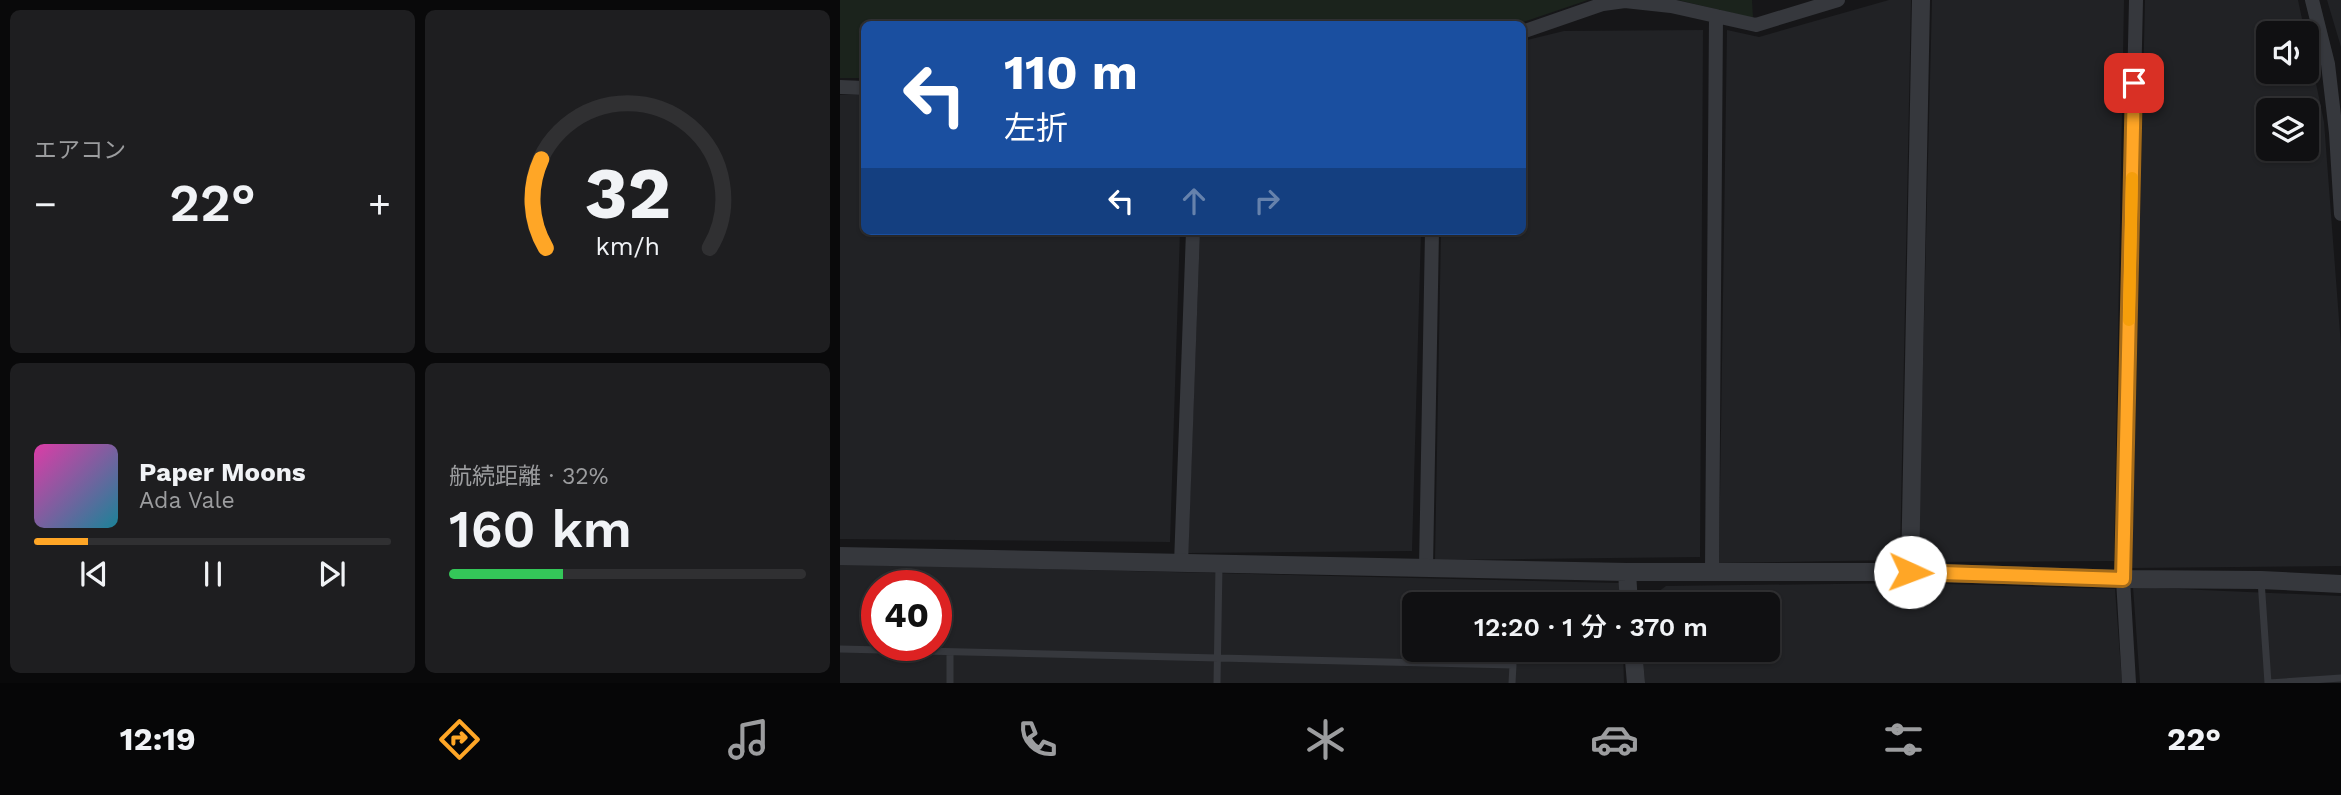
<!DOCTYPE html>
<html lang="ja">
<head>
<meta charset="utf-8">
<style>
  :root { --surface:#101012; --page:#1e1e20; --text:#f1f3f6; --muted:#9c9d9f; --line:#303032; --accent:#ffa626 }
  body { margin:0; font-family:"Work Sans","Noto Sans JP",sans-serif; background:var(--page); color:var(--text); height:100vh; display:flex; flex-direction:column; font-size:26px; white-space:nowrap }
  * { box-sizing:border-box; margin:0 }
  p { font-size:23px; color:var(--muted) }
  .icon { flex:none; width:38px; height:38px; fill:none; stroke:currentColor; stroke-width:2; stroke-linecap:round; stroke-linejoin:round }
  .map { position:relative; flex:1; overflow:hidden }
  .side { display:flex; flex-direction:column; gap:10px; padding:10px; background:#09090a; width:840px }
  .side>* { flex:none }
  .banner { position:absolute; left:21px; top:21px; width:665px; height:214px; border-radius:10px; box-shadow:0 2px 5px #0004,0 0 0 2px var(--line); background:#1a4fa0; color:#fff; overflow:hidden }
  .buttons { position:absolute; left:1416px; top:21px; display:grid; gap:14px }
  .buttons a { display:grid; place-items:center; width:63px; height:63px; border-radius:10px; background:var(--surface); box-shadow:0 2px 5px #0004,0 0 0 2px var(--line); font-size:35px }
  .speed { position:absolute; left:21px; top:570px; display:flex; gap:14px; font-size:35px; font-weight:700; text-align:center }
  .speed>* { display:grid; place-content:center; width:91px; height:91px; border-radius:50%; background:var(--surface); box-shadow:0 2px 5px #0004,0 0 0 2px var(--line); line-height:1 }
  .speed .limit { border:10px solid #d22; background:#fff; color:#111 }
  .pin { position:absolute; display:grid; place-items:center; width:60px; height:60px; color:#fff; margin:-30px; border-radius:14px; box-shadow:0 4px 10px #0006 }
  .me { position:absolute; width:77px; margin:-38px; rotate:92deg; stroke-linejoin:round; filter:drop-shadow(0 0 5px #0008) }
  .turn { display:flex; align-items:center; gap:24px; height:147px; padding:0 28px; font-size:32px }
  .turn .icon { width:91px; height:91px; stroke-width:2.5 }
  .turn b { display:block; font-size:49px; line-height:60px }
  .lanes { display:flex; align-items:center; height:66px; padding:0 28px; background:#0003; justify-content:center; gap:35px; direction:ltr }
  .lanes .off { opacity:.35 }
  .big { font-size:52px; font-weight:600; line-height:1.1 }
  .side .card { flex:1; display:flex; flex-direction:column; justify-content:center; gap:10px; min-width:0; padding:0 24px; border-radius:10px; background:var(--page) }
  .side .dial { align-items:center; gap:0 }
  .dial svg { height:182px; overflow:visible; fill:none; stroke:var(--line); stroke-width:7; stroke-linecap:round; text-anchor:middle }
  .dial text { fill:var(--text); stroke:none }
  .song { display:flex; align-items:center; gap:21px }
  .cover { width:84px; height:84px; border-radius:10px; background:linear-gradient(135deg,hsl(320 70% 55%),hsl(190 70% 35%)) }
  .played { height:7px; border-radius:4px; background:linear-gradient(90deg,var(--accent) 15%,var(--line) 15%) }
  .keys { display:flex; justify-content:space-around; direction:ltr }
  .heat { display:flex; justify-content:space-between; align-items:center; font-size:38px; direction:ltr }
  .charge { height:10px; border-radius:5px; background:linear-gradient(90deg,#34c759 32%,var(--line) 0) }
  .side .tiles { flex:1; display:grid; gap:10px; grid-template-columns:repeat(2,1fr) }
  .trip { position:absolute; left:562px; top:592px; width:378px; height:70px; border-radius:10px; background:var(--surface); box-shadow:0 2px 5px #0004,0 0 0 2px var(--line); font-weight:600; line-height:70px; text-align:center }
  .menu { display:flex; height:112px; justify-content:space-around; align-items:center; background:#060607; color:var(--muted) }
  .menu .icon { width:49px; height:49px }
  .menu .active { color:var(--accent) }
  .menu b { font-size:32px; color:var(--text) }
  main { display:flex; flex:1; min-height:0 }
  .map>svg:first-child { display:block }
</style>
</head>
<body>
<main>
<section class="side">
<div class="tiles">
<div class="card"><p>エアコン</p>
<div class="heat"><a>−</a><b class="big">22°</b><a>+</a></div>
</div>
<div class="card dial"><svg viewBox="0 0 100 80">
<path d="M14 69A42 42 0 1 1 86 69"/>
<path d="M14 69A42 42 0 0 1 12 30" stroke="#ffa626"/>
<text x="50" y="56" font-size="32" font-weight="700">32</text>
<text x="50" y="72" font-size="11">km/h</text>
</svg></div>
<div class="card">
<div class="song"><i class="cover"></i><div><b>Paper Moons</b><p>Ada Vale</p></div></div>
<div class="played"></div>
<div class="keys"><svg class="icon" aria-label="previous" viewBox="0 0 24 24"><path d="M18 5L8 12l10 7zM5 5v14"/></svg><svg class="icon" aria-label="pause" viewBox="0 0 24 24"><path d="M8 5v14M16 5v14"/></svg><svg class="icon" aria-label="next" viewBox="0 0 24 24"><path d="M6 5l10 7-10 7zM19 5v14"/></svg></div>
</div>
<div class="card"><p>航続距離 · 32%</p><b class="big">160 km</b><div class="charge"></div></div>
</div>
</section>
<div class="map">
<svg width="1501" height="683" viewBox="0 0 1501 683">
  <rect width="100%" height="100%" fill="#161618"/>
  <path fill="#212225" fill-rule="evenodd" d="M1049 0H1071L1060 560 879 563 887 30 919 37Z
    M1092 0H1284L1274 561 1078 562Z
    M1305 0H1458L1465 33H1428V72H1466L1467 40 1484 122 1501 346V566L1292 568ZM1428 110H1466V149H1428Z
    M1487 0H1501V47Z
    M863 30 860 557 595 560 601 231H682L683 41 724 31Z
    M0 95H24V231H340L330 542 0 539Z
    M360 231H581L572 551 348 553Z
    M0 564 779 583 780 604H574V649H783L784 683H0ZM37 586H96V646H37Z
    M1073 583 1275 589 1282 683H805L802 649H928V604H802L826 586Z
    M1293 587 1501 596V683H1300Z"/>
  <path fill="#1b231c" d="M0 0H748L677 24H24V78H0Z
    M838 0H912L913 18Z"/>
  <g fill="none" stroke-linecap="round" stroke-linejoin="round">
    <path stroke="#36383d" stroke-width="7" d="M1421 580 1428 683
      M0 649 673 665 672 683
      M110 683V652
      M377 683 379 565
      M1429 683 1501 678"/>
    <path stroke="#36383d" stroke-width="14" d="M1472 0 1488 64 1496 133 1501 214
      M682 32 763 4 785 1 831 6 916 25 998 0
      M0 87 24 88
      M341 564 353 231
      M586 568 592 231
      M872 572 876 16
      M1289 683 1283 579 1296 0"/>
    <path stroke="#36383d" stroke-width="18" d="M0 556 787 572H1070L1283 579 1421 580 1501 584
      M787 572 789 604
      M1070 572 1081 0
      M793 649 796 683"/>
  </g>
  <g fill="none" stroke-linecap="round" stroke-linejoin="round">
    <defs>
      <path id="route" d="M1070 572 1283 579 1294 83"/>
    </defs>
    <use href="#route" stroke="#a66c19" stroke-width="18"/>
    <use href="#route" stroke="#ffa626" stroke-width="12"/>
    <path stroke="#f59e0b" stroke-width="12" d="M1289 320 1292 178"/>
  </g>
</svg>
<div class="buttons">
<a><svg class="icon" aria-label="sound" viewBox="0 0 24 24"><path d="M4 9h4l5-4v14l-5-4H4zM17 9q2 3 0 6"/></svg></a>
<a><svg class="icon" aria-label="layers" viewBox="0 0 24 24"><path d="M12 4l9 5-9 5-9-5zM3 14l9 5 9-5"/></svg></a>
</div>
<div class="speed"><div class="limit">40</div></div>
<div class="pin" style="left:1294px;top:83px;background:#d93025"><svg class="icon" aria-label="arrive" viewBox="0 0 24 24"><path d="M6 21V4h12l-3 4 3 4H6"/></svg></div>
<svg class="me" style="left:1070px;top:572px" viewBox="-20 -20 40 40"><circle r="19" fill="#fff"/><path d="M0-13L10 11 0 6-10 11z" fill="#ffa626"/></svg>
<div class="trip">12:20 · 1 分 · 370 m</div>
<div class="banner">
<div class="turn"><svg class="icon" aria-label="left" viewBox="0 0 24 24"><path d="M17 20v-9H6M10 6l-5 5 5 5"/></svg><div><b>110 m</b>左折</div></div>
<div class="lanes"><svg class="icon" aria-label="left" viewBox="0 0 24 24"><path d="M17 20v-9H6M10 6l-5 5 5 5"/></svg><svg class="icon off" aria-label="ahead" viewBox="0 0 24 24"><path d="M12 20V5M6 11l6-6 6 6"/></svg><svg class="icon off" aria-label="right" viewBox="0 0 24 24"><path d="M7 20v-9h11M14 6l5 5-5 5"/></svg></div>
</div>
</div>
</main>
<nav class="menu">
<b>12:19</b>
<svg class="icon active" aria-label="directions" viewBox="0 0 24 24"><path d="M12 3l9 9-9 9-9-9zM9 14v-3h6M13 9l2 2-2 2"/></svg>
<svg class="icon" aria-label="music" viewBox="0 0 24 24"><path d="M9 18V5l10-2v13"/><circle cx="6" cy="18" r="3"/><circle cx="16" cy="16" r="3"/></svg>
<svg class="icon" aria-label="phone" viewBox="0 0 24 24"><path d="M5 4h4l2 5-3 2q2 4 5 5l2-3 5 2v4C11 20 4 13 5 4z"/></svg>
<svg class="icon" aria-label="climate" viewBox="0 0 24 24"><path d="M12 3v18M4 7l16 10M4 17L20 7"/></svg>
<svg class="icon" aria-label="car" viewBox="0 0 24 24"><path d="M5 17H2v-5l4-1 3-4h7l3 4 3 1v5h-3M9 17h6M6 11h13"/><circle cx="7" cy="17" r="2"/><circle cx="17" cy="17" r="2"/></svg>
<svg class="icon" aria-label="filters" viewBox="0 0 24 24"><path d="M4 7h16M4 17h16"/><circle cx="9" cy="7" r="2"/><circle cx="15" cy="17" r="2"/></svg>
<b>22°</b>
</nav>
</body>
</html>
